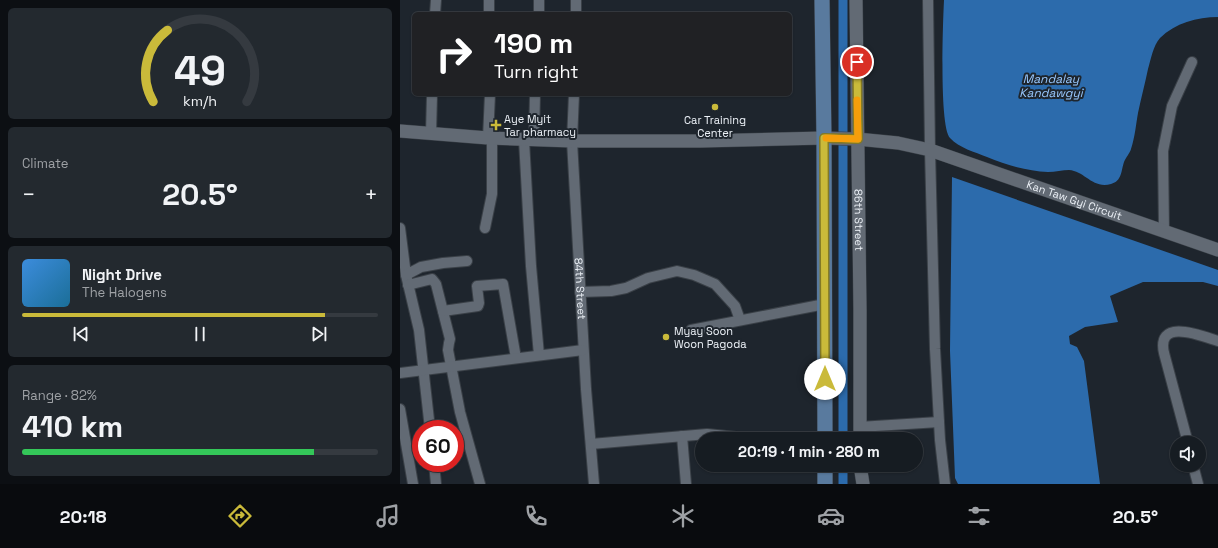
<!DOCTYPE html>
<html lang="en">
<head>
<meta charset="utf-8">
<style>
  :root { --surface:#161c22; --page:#23292f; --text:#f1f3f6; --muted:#9ea1a5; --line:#353a40; --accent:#caba3a }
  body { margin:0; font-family:"Space Grotesk",sans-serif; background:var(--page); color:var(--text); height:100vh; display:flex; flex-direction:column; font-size:15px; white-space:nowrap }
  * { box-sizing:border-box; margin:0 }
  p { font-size:13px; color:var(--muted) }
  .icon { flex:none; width:22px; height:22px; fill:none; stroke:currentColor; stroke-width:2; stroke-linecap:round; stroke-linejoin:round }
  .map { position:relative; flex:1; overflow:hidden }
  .side { display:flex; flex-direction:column; gap:8px; padding:8px; background:#0c0f13; width:400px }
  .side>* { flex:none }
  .hud { position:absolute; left:12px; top:12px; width:380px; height:84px; border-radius:6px; box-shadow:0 1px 3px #0004,0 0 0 1px var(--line); background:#202124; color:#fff; overflow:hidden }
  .buttons { position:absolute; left:770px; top:436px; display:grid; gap:8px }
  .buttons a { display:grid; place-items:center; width:36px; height:36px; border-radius:50%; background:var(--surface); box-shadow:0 1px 3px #0004,0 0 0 1px var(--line); font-size:20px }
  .speed { position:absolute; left:12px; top:420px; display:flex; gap:8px; font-size:20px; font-weight:700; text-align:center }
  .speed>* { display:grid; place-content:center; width:52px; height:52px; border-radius:50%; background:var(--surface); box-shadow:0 1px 3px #0004,0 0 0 1px var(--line); line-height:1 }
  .speed .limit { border:6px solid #d22; background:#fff; color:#111 }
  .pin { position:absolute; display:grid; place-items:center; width:34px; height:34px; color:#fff; margin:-17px; border:2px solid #fff; border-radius:50%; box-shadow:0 1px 4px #0007 }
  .me { position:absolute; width:44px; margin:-22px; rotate:0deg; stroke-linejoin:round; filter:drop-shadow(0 0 3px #0008) }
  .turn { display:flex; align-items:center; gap:14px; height:84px; padding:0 16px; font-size:18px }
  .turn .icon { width:52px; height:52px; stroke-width:2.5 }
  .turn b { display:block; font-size:28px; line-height:34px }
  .big { font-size:30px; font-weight:800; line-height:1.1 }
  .side .tile { flex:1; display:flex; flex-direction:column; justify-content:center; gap:6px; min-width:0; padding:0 14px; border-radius:6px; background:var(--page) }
  .side .dial { align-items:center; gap:0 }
  .dial svg { height:104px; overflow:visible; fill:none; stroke:var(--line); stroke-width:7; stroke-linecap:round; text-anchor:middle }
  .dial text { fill:var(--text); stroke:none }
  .song { display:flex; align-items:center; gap:12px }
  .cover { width:48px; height:48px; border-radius:6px; background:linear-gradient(135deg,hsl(210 70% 55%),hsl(200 70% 35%)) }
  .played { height:4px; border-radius:2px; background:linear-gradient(90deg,var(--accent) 85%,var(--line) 85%) }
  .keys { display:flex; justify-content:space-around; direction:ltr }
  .heat { display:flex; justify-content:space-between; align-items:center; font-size:22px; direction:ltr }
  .charge { height:6px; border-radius:3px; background:linear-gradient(90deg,#34c759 82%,var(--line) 0) }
  .trip { position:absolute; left:295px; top:432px; width:228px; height:40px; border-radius:20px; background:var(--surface); box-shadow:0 1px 3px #0004,0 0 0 1px var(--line); font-weight:800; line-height:40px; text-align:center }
  .dock { display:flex; height:64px; justify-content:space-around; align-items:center; background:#090b0e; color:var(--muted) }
  .dock .icon { width:28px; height:28px }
  .dock .on { color:var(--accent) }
  .dock b { font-size:18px; color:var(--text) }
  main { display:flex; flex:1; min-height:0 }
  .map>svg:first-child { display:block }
</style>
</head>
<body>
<main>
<section class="side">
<div class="tile dial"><svg viewBox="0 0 100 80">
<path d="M14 69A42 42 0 1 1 86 69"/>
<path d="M14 69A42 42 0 0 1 25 14" stroke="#caba3a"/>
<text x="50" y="56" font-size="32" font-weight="700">49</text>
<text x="50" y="72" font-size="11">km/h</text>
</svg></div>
<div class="tile"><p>Climate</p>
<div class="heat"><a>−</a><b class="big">20.5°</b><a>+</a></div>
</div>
<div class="tile">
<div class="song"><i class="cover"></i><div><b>Night Drive</b><p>The Halogens</p></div></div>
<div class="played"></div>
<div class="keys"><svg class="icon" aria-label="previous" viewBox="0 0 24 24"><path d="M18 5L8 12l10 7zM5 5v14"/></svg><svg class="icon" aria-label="pause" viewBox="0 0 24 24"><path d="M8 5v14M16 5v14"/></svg><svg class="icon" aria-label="next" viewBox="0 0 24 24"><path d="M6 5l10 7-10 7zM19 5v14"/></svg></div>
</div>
<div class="tile"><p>Range · 82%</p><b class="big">410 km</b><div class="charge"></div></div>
</section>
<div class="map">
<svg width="818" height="484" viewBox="0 0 818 484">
  <rect width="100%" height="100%" fill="#1e252d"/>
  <path fill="#2c6bac" d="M544 0H818V17C797 17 775 23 760 38 753 46 751 59 748 69 745 84 741 98 738 113 736 124 735 137 731 149 730 153 726 157 724 162 721 171 722 181 711 184 692 189 685 171 669 170 663 170 655 172 648 172 627 171 606 165 587 157 575 152 559 148 550 138 539 126 543 21 544 0Z
    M552 177 818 270V286L803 282H743L710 296 718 322 685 327 669 336 670 344 677 347 684 361 700 484H558L555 478 550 351Z"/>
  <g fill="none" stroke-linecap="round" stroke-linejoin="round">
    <path stroke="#2c6bac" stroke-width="9" d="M443 0V439
      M443 484V465"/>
    <defs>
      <g id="street">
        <path d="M89 0V14"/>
        <path d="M528 0 530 150 535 349 540 440 545 484"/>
        <path d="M35 14 36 0"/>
        <path d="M139 14V0"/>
        <path d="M176 14V0"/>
        <path id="s1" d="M174 94 172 141 186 389 194 484"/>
        <path d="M31 134 32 94"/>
        <path d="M88 138 90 94"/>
        <path d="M124 140 131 266 139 355"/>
        <path d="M134 140 135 94"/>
        <path d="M0 228 6 275 19 330 30 429"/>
        <path d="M85 228 92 194V138"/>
        <path d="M764 231 763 151 772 106 792 62"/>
        <path d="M6 275 21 267 43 263 67 261"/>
        <path d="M8 285 32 279 36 284 50 339 49 343 48 350 60 412 80 484"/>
        <path d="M180 292 211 291 226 288 248 278 277 271 294 275 315 284 335 306 340 320"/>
        <path d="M43 311 78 306 79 303 77 286 103 284 116 358"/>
        <path d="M291 330 425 304"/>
        <path d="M0 373 183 350"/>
        <path d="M0 409 13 484"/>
        <path d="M459 427 539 422"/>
        <path d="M282 436 286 484"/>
        <path d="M788 443 764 353C756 317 802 336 818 341"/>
        <path d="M191 444 307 434 355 439"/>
        <path d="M34 463 36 484"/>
        <path d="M793 465 798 484"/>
      </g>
      <g id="secondary">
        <path id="s2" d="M456 0 460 310V439"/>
        <path id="s3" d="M0 131 88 138 172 141H301L424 138 457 139 498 143 530 150 818 250"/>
        <path d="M460 465 463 484"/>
      </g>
      <path id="primary" d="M422 0 424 138 425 439
        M425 465V484"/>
    </defs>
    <use href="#street" stroke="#3a4047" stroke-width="12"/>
    <use href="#secondary" stroke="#3a4047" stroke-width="14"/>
    <use href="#primary" stroke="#3a4047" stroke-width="16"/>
    <use href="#street" stroke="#626a74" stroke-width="10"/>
    <use href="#secondary" stroke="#626a74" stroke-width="13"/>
    <use href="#primary" stroke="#597a9e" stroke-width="15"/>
  </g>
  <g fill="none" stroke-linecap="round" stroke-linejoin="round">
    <defs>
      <path id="route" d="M425 379 424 138 458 139 457 62"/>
    </defs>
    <use href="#route" stroke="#837926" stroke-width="10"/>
    <use href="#route" stroke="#caba3a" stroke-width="7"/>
    <path stroke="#f59e0b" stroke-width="7" d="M426 138 458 139 457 100"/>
  </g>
  <g fill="#caba3a" stroke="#1e252d" stroke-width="1.5">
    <circle cx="315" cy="107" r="4"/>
    <path d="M94 119h4v4h4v4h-4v4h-4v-4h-4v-4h4z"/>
    <circle cx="266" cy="337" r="4"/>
  </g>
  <g text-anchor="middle" stroke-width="4" stroke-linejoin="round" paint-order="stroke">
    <g font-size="11" fill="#ecf1f7" stroke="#1e252d" text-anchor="start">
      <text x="104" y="123">Aye Myit<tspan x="104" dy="13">Tar pharmacy</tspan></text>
      <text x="315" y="124" text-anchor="middle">Car Training<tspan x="315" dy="13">Center</tspan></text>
      <text x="274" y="335">Myay Soon<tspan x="274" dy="13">Woon Pagoda</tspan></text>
    </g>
    <g font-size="11" fill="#ecf1f7" stroke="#1e252d">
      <text dy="4" stroke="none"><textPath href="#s3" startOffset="684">Kan Taw Gyi Circuit</textPath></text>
      <text dy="4" stroke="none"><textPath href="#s2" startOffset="220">86th Street</textPath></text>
      <text dy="4" stroke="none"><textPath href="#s1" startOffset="195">84th Street</textPath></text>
    </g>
    <g font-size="12" font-style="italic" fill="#98c7fd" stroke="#1e252d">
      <text x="651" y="83">Mandalay<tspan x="651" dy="14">Kandawgyi</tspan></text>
    </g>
  </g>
</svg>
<div class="buttons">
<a><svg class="icon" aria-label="sound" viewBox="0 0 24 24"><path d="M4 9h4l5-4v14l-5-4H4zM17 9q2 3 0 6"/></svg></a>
</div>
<div class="speed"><div class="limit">60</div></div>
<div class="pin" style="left:457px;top:62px;background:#d93025"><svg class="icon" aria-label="arrive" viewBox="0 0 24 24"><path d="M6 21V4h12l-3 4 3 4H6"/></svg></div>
<svg class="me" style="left:425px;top:379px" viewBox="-20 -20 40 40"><circle r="19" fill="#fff"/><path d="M0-13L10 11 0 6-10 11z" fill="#caba3a"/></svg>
<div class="trip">20:19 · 1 min · 280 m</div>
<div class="hud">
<div class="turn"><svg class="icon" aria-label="right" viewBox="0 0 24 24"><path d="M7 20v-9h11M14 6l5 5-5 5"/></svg><div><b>190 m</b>Turn right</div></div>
</div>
</div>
</main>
<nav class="dock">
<b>20:18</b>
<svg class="icon on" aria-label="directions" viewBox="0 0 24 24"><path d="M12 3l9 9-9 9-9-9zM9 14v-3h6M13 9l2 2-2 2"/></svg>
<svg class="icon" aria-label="music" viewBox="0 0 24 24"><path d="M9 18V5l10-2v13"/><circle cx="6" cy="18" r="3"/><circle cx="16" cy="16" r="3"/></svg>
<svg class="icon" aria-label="phone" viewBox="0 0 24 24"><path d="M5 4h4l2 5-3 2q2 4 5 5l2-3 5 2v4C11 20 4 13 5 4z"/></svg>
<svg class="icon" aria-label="climate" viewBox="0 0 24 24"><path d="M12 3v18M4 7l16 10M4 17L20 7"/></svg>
<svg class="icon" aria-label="car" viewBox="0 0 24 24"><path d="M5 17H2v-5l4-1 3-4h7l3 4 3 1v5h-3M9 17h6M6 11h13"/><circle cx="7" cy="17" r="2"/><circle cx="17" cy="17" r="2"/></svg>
<svg class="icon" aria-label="filters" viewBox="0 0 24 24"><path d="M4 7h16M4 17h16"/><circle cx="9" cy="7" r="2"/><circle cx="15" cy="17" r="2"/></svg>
<b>20.5°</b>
</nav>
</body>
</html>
